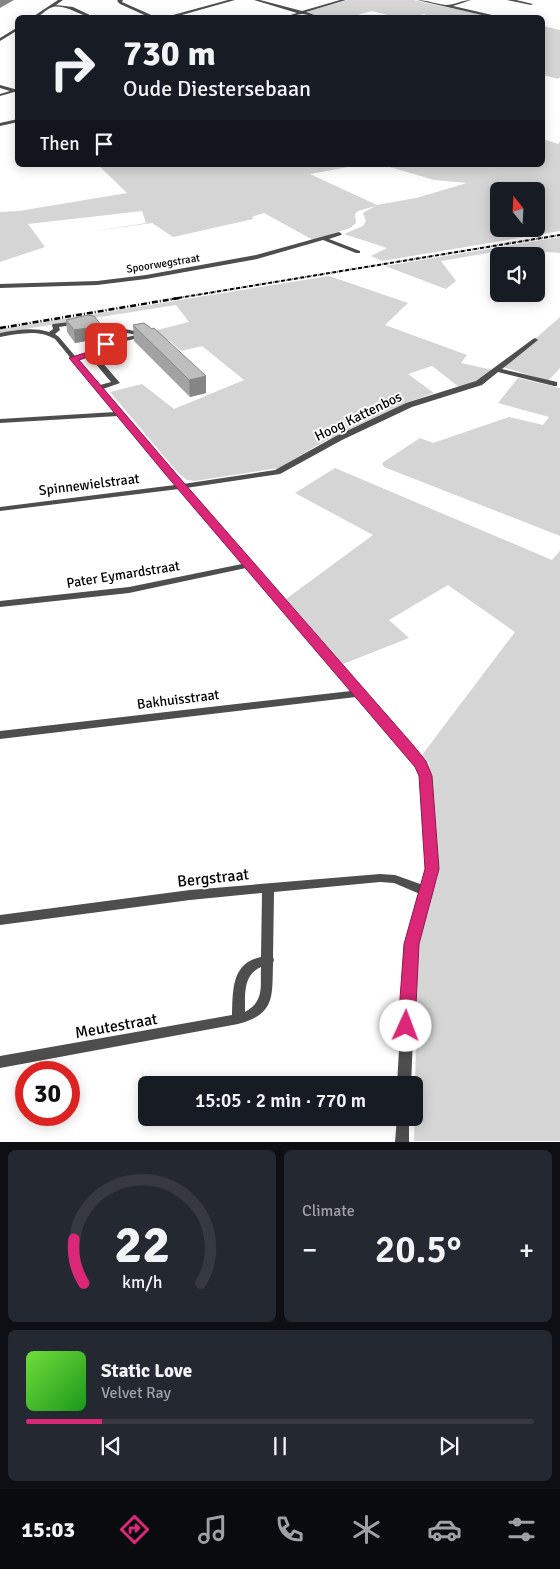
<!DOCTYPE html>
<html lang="en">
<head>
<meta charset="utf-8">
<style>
  :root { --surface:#171b24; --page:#242831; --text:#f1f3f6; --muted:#9ea1a6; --line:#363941; --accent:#db2777 }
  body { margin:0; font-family:Signika,sans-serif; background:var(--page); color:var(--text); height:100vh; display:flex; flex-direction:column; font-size:19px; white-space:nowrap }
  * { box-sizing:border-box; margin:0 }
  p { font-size:16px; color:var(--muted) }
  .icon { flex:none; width:28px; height:28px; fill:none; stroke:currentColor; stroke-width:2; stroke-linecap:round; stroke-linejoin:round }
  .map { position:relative; height:1142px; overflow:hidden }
  .panel { display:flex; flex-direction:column; gap:8px; padding:8px; background:#0d0f14; flex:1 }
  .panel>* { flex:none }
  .banner { position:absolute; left:15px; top:15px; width:530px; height:152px; border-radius:8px; box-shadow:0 2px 12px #0003; background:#171b24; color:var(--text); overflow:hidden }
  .needle { width:32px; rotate:342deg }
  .tools { position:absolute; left:490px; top:182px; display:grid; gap:10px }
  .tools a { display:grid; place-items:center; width:55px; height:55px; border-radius:8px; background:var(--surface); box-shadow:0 2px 12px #0003; font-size:25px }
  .speed { position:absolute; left:15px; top:1061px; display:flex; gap:10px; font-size:25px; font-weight:700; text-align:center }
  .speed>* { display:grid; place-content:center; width:65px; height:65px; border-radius:50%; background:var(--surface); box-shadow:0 2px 12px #0003; line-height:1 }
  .speed .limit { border:8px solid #d22; background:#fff; color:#111 }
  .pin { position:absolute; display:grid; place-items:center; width:42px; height:42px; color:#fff; margin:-21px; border-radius:10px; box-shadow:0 2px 8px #0006 }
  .me { position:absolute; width:55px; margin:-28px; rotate:2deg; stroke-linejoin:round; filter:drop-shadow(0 0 4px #0008) }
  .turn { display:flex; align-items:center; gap:18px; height:105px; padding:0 25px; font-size:22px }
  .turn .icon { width:65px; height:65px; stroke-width:2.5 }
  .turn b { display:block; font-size:35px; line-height:42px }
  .then { display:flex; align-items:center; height:48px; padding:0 25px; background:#0003; gap:10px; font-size:19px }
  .big { font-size:38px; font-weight:600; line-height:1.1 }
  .panel .widget { flex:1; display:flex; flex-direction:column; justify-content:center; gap:8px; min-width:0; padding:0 18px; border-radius:8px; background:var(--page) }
  .panel .dial { align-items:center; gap:0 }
  .dial svg { height:130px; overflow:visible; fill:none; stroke:var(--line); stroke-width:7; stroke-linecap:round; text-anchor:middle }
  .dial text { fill:var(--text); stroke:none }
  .song { display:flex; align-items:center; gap:15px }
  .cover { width:60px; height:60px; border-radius:8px; background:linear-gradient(135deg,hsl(100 70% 55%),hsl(120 70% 35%)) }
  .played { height:5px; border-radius:2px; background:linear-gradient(90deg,var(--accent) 15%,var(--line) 15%) }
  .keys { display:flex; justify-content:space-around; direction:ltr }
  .heat { display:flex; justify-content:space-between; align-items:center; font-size:28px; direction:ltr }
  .panel .tiles { flex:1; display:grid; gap:8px; grid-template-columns:1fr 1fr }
  .widget:last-child { grid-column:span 2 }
  .trip { position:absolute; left:138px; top:1076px; width:285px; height:50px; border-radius:8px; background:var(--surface); box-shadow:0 2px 12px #0003; font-weight:600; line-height:50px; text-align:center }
  .tabs { display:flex; height:80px; justify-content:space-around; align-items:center; background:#090b0e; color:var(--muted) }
  .tabs .icon { width:35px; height:35px }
  .tabs .active { color:var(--accent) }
  .tabs b { font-size:22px; color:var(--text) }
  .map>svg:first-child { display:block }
</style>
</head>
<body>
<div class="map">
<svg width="560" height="1142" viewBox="0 0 560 1142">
  <rect width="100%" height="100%" fill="#fff"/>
  <path fill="#d5d5d5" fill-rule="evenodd" d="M348 0H413L493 17H430L424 14 412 17 399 18 372 11 350 17 323 18 305 12Z
    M543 26 560 30V77L558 79 543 75Z
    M543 139 558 144 560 142V231L382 261 371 256 387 248 344 234 363 226 366 221 363 213 375 206 358 211 355 214 356 223 350 228 313 240 264 213 252 217 253 219 173 237 152 223 89 232 146 223 142 211 28 224 45 247 0 262V212L19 211 127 193 98 165H359L310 174 377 205 416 198 467 183 434 180 383 165H542ZM499 191H536V229H499Z
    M560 237V253L512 249 441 261 456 281 446 289 385 266Z
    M329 276 408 303 385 325 467 355 461 363 493 370 478 381 459 387 432 366 408 374 434 393 406 403 323 442 279 468 195 481 187 480 178 473 110 392 142 384 174 409 244 380 202 346 181 351 170 341 149 332 189 322 176 305 0 333V329Z
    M560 317V368L548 381 503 367Z
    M518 378 560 388V536L384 467 382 463 420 438 433 443 509 417 543 425 549 417 498 403Z
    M335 468 552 560 560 551V1141H414L418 935 438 876 429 763 422 755 515 632 448 585 389 620 409 638 343 664 286 599 373 535 295 493Z"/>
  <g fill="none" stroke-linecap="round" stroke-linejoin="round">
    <path fill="#4e4e4e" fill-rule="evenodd" d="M58 0H63L56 5 73 7 96 18C82 18 67 4 53 7 45 9 41 18 31 18Z
      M118 0H123L122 2 158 18H151L120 4 117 1Z
      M228 0H235L171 18H162Z
      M254 0H260L302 11 340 0H346L306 12 323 18C315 18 308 14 302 14 296 14 289 18 281 18L297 13Z
      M417 0C427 0 436 4 446 5 454 5 463 0 471 0L453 6 505 18H495Z
      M507 0H516L533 4 531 5Z
      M18 27V30L0 41V38Z
      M0 85 18 90V93L14 92 0 96V94L10 91 0 88Z
      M18 119V122L0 126V123Z
      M339 232 342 234 341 235 329 239 360 251V253H356L323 240 257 259 146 279 97 285 0 288V284L97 281 146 275 256 255Z
      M77 321 79 322V324L59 327 60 330 55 334 59 337 75 356 89 352 104 343 136 335 88 324V322L145 333 148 335 147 336 108 345 95 354 120 383 103 389 183 484 275 470 336 436 406 403 476 381 533 339 535 338 538 340 502 369 557 382V386H554L498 372 482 385 412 407 342 440 280 474 186 488 425 762 431 776 438 868 433 892 417 944 411 1085H397L405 944 420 894 394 883 380 882 274 892 273 957 274 960 273 963C272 996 276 1014 238 1024L0 1068V1056L232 1015C233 991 231 963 261 957L262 893 190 900 0 925V915L190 890 380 874 395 875 423 885 426 868 421 776 417 767 356 697 0 739V731L351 691 246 568 129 593 0 607V601L129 587 242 564 179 489 0 511V507L175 485 118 416 0 423V419L115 412 55 339C37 329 19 334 0 337V333C16 330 33 327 49 332L53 329 52 325 53 324ZM89 356 111 382 100 385 78 359ZM261 967C260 986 265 1001 245 1012 245 994 243 975 261 967Z
      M397 1118H409V1142H395Z"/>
    <path stroke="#000" stroke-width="2" stroke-dasharray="4 1 0.5 1" stroke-linecap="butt" d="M172 299 560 235"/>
    <path stroke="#000" stroke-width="2.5" stroke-dasharray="6 2 1 2" stroke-linecap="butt" d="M0 328 179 298"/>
  </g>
  <path fill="#a3a3a3" d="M66 320 102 326 103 338 75 343 67 332Z
    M133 325 206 393 190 397 134 341Z"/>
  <path fill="#858585" d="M0 0H14L0 8Z
    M102 326 103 338 75 343 74 330Z
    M206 376V393L190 397 189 380Z"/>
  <path fill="#bebebe" stroke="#858585" d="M88 315 94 316 102 326 74 330 66 320Z
    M144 323 152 329 154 328 206 376 189 380 133 325Z"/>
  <path fill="#db2777" stroke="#8e194d" d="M103 342H109L110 344 97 354 79 360 178 476 413 745 426 761 432 776 439 869 419 944 415 1026 412 1031 406 1033 401 1031 398 1026 404 944 425 869 419 776 415 767 171 481 69 358 91 351Z"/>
  <g text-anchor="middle" stroke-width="4" stroke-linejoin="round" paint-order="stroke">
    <g font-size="11" fill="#000" stroke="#fff">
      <text transform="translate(163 263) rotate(-9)" y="4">Spoorwegstraat</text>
    </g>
    <g font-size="14" fill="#000" stroke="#fff">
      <text transform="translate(358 416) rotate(-26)" y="5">Hoog Kattenbos</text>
      <text transform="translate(89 484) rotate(-7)" y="5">Spinnewielstraat</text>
      <text transform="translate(123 574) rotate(-9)" y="5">Pater Eymardstraat</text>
      <text transform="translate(178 699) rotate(-7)" y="5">Bakhuisstraat</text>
    </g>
    <g font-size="16" fill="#000" stroke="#fff">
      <text transform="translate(213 877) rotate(-6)" y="6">Bergstraat</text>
      <text transform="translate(116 1025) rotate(-10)" y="6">Meutestraat</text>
    </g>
  </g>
</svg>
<div class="tools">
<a><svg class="needle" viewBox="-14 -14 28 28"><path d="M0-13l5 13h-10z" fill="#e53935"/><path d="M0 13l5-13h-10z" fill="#9ea1a6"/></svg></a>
<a><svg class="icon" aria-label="sound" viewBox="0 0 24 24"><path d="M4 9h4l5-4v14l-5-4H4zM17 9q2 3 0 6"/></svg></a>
</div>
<div class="speed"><div class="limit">30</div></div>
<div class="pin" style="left:106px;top:344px;background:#d93025"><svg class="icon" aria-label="arrive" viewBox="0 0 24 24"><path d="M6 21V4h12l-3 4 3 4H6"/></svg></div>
<svg class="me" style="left:406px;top:1026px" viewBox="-20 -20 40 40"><circle r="19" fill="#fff"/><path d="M0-13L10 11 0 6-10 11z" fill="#db2777"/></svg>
<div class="trip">15:05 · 2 min · 770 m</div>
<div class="banner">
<div class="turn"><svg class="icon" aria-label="right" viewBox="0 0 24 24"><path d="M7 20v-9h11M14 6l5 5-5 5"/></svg><div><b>730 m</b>Oude Diestersebaan</div></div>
<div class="then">Then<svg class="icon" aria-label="arrive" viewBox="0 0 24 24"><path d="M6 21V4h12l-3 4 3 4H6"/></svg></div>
</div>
</div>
<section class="panel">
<div class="tiles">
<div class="widget dial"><svg viewBox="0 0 100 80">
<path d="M14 69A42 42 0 1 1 86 69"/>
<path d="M14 69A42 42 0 0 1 8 42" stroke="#db2777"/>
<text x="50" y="56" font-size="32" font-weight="700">22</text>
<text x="50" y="72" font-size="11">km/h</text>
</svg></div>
<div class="widget"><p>Climate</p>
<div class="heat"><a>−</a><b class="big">20.5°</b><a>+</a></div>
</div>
<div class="widget">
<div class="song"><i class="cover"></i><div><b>Static Love</b><p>Velvet Ray</p></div></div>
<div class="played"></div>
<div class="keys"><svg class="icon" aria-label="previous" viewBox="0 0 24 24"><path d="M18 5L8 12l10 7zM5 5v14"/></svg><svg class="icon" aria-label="pause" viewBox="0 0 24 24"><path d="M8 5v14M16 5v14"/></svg><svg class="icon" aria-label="next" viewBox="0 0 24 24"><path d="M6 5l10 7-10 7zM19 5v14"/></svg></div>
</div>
</div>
</section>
<nav class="tabs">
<b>15:03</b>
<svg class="icon active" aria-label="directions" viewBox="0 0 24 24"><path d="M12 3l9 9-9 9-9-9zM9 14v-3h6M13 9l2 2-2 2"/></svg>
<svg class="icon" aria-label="music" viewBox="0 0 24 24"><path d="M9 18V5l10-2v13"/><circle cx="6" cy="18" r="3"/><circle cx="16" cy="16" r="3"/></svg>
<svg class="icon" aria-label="phone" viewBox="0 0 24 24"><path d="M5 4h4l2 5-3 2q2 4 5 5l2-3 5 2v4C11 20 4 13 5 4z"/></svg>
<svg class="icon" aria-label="climate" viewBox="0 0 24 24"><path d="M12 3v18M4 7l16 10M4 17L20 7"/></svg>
<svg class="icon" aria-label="car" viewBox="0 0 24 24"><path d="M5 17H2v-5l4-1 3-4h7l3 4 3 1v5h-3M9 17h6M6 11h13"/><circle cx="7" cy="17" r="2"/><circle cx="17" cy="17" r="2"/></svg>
<svg class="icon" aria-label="filters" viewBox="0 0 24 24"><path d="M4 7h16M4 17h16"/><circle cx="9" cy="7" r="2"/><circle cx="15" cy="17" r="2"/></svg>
</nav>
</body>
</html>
